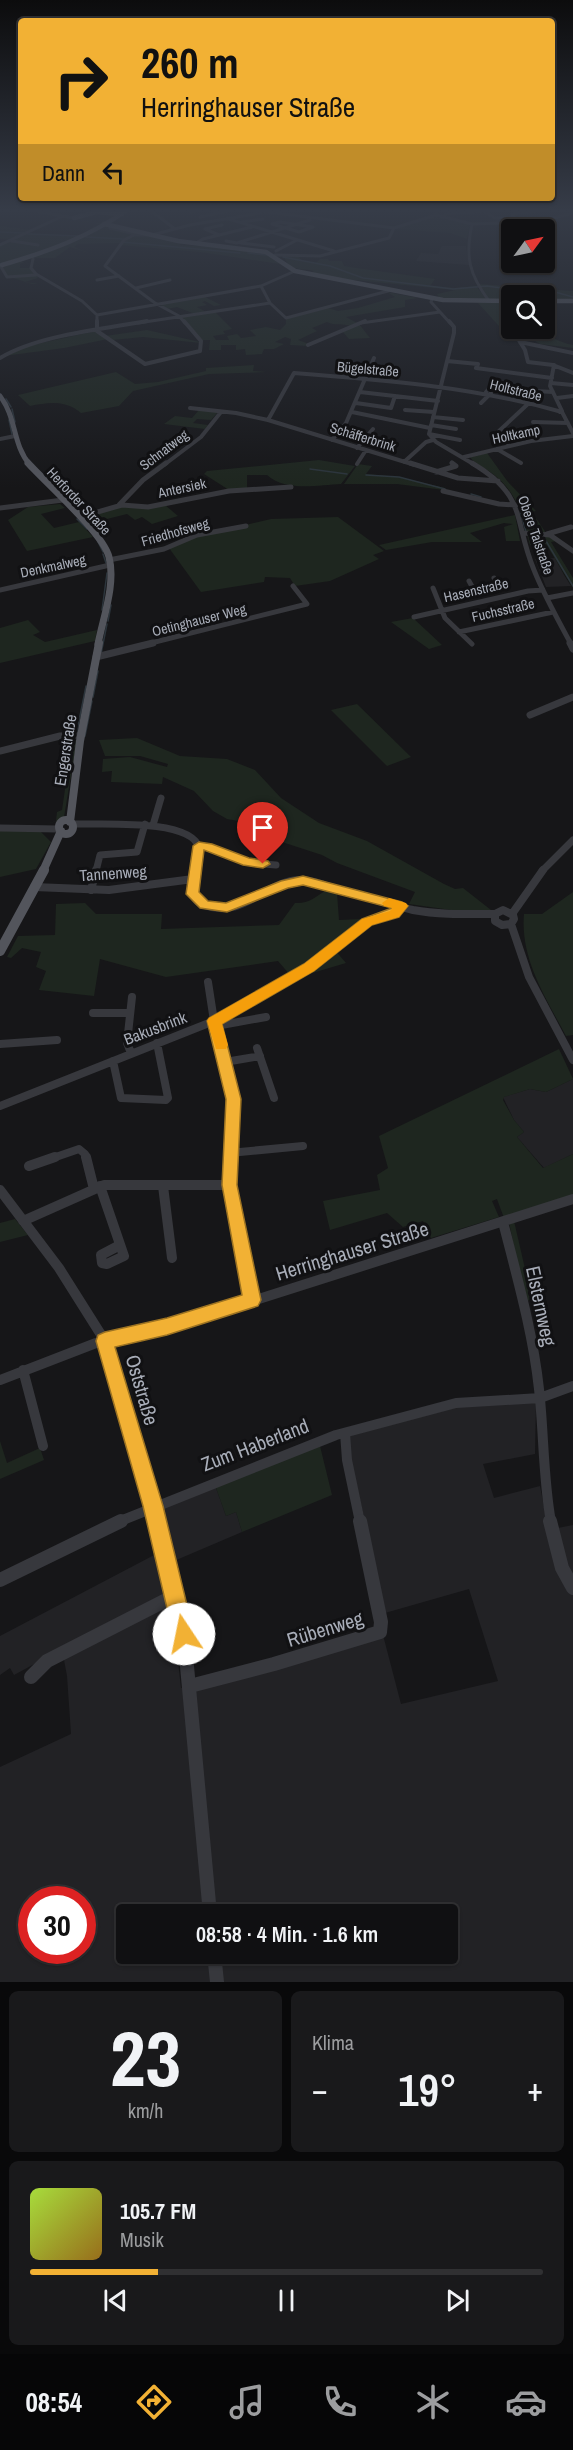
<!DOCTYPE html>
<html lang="de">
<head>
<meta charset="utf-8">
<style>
  :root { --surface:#101012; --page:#19191b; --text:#f1f3f6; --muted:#9c9d9f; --line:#303032; --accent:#f2b134 }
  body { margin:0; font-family:"Archivo Narrow",sans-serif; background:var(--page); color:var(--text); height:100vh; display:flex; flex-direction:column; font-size:22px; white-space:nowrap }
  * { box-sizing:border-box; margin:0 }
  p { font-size:20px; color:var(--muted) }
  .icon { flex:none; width:33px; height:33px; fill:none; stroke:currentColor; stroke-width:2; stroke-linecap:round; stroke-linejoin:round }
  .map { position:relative; height:1982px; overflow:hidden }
  .side { display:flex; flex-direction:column; gap:9px; padding:9px; background:#09090a; flex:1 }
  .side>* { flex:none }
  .hud { position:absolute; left:18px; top:18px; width:537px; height:183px; border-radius:6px; box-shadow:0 2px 4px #0004,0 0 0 2px var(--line); background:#f2b134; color:#111; overflow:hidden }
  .needle { width:39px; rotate:57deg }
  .tools { position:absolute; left:501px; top:219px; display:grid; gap:12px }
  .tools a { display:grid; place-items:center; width:54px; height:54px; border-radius:6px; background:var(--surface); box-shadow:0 2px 4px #0004,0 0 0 2px var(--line); font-size:30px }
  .speed { position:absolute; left:18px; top:1886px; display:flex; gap:12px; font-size:30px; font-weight:700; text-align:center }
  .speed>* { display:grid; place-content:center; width:78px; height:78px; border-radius:50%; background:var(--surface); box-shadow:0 2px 4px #0004,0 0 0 2px var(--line); line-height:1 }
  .speed .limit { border:9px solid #d22; background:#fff; color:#111 }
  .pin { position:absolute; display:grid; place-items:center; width:51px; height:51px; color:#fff; margin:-62px -26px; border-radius:50% 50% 50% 0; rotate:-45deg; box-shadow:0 0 6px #0007 }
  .pin .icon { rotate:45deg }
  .me { position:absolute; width:66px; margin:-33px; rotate:349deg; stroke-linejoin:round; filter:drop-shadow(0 0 4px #0008) }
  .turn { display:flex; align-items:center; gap:21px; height:126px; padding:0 24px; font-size:27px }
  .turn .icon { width:78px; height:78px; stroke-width:2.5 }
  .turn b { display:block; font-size:42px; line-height:51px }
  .then { display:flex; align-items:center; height:57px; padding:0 24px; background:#0003; gap:12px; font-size:22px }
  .big { font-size:45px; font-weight:600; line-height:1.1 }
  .side .card { flex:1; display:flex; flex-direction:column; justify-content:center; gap:9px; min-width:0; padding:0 21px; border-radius:9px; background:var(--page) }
  .side .dial { align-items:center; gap:0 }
  .dial b { font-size:78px; line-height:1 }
  .song { display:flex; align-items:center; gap:18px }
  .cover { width:72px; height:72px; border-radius:9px; background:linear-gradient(135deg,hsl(80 70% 55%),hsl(40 70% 35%)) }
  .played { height:6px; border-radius:3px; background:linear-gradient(90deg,var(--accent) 25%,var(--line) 25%) }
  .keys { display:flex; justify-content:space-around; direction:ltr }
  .heat { display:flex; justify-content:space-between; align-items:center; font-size:33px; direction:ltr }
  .side .tiles { flex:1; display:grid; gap:9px; grid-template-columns:1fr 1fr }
  .card:last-child { grid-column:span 2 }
  .trip { position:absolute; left:116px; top:1904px; width:342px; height:60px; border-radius:6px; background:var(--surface); box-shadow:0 2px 4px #0004,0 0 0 2px var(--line); font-weight:600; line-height:60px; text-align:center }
  .dock { display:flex; height:96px; justify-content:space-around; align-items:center; background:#060607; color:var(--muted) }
  .dock .icon { width:42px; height:42px }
  .dock .current { color:var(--accent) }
  .dock b { font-size:27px; color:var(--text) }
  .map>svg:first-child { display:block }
</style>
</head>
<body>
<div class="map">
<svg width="573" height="1982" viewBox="0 0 573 1982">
  <rect width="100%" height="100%" fill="#161618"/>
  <path fill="#222225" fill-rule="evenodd" d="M442 246H466L469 265 416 261 421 253 438 254Z
    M555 558 564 575 571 586 546 587 535 559Z
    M573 1079V1154L544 1168 517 1137 524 1132 514 1120 503 1097 530 1089 546 1092Z
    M536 1401 535 1454 483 1464 494 1498 540 1486 551 1543 558 1528 573 1525V1982H0V1767L71 1734 67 1676 62 1649 14 1675 10 1668 0 1675V1636L158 1553 175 1635 181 1688H197L383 1635 401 1704 498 1681 469 1589 385 1613 349 1450V1436L465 1405ZM32 1899H82V1950H32ZM126 1914H447V1953H126Z
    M215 1485 226 1516 236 1512 242 1532 174 1561 162 1513 165 1507Z"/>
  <path fill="#1e261f" d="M436 215 470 224 467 239 450 233 395 229Z
    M66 218 104 224C73 243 36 256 0 264V243L13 240 0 239V226L33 230 28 233 79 236 99 224Z
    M107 225 182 242 179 245C200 247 246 243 264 252 270 255 275 260 280 264L200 252 119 245 121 243 78 244 74 247 92 254 70 247 55 258H32L20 262H24L20 264V268H30L38 278 25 282 32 284 45 282C27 286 20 278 5 277L4 269 0 268 61 247Z
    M283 255 299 257 302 261 316 263 320 259H328L329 261H342L344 266 356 268 435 279 430 286 455 288 476 286 487 300 440 299 437 294 455 290 354 280 349 282 309 274 314 271C295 267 291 272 283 255Z
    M479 284 573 291V300L545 301 544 296H512L511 301 490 300Z
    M387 292 418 298 405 300V307L346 317 359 324 370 338 349 339 342 331 351 326C343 323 335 326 327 322L312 328 317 331 298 340 309 344 308 346 290 345 291 339 285 337 275 342 284 344 274 349H264L262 354 246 355 245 349 236 350V345H221V350H209L210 340H202L181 317 195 314 177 307 167 309 157 303 203 296 221 305 214 306 205 301 202 302 207 305 197 307 206 312H215L232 329 223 331 225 334 213 336 216 340H229L227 336 237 334 241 338 256 336 250 330 266 327 280 330 286 324V319L328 308 338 311 358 308 395 297Z
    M478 303H501L511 314 512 328 526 329 532 333C546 332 559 343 573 345V348L540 344 527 336 503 338 502 337 508 336Z
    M147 330 200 342 201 343 143 337 112 340 105 336Z
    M96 331 108 339 64 348 4 356 23 347Z
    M254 365 253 371 267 372 209 374 133 391 119 406 81 413C66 400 49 402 30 406L18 395 116 372 135 384 158 382 206 371V368Z
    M199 410 218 412 211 420 197 419 193 423 208 425 205 429 164 424 175 416 192 418Z
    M487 453 508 482 536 511 532 512 546 533 527 532C521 509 513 489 493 474 485 468 475 464 470 457Z
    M319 460 355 466 341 484C319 485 285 492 267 475H247V488L229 490 204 474 207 471Z
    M358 464 372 466 366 474 399 477 445 488 444 490 397 484H344Z
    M60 504 65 508 41 514 54 528 79 522 93 537 27 551 8 520 28 507Z
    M165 505 178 516 152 524 142 517 135 520 127 514 107 519 104 517 89 520 85 517 124 506Z
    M515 515 520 541H506L504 527 513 524 504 523 470 533 482 542H432L386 550 379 545Z
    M338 517 384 551 373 555 379 559 330 581 295 586 290 578 265 577 264 582 201 592 169 548 182 540 271 519Z
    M527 535H548L556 541 551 542 573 578V588L546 544 530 545Z
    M413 618 442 645 429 649 391 622Z
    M28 620 40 632 33 635 45 642 97 630 95 641 0 663V628Z
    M357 704 411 757 387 766 331 710Z
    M137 738 180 756 227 759 255 770 281 798 319 823 367 841 444 884 455 889 463 888 491 910H451L409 904 415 892 337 863 322 855 285 843 265 830 244 822 227 819 213 811 194 791 163 777 162 784 111 782 112 771 102 772 103 759 130 757 167 767 168 764 140 756H105L99 740Z
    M77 740 64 817 57 821 43 825 56 821 57 812 62 810 72 741Z
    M39 830 51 842 36 869 0 877V831Z
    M326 890 337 893 339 920 362 919 363 922 333 948 346 963 309 974 303 969 291 976 278 961 166 977 100 959 94 996 39 990 46 971 36 967 41 952 22 948 11 958 7 957 18 936 55 935 56 904 85 903 96 914H162L161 929 279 925 295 903C308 904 316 897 326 890Z
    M573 892V1035L566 1036C546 998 520 959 524 914H542Z
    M559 1049 573 1079 546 1092 530 1089 504 1097 503 1100 514 1120 524 1132 517 1137 543 1168 573 1154V1196L504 1218 497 1199 492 1201 499 1217 431 1238 423 1221 403 1227 387 1213 330 1230 323 1201 380 1190 377 1175 388 1168 379 1136Z
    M15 1219 28 1235 0 1242V1223Z
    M514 1221 532 1299 525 1302 509 1222Z
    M0 1441 7 1463 40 1448 44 1460 0 1479Z
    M320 1446 332 1495 242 1532 236 1512 226 1516 215 1485Z"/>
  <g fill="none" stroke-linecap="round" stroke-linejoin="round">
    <path stroke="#2c353c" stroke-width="1.5" d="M0 232 23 233
      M28 234 78 236
      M86 237 123 239
      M122 242 240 253
      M248 253 267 255
      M283 257 330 266 363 278 453 289 487 286 516 290H548L573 297
      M505 287 530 289
      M6 399 11 407
      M12 409 15 422
      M9 420 12 434
      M310 469 347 474
      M366 475 399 477 445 489
      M471 494 481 497
      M519 507 526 532
      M77 519 87 529
      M543 536 573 586
      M98 542 103 552
      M103 554 106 563
      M102 610 107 573
      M108 621 111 605
      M101 654 107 624
      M93 697 98 671
      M77 731 86 686
      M85 736 92 701"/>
    <path stroke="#37383d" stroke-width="3" d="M30 210 74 218
      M150 210 175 229
      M252 210 394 228
      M483 211 495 218H514L512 214 546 210
      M190 212 199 210
      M445 214 499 210
      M436 215 472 224 539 222 573 213
      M200 217 232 210
      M229 219 334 251
      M242 222 263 219
      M280 222 313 227 299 232 272 224Z
      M472 224C465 257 469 274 489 301
      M110 228 136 234
      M152 235 190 225 260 213
      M153 235H134L124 240 105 266 155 303 179 316 185 323
      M219 235 205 229 222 225
      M12 241 38 245
      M226 241 237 243 310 220
      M196 243 203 239 252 227
      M241 243 274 247
      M0 245 63 216
      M276 251 297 240
      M275 255 320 256 389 238 394 228 436 215 434 210
      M33 259 31 268 36 274 82 301 97 315V323
      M0 265 7 277 36 275
      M97 280 119 276
      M261 286 270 303 286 318 388 291
      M136 288 170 280
      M432 299 431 302 450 323
      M97 315 261 286 295 271
      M138 323 270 303
      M361 323 440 312"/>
    <path stroke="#37383d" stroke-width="4" d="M97 321V331L145 364 200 351 201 341 184 321
      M449 321 454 327V333L429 434 436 442 475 465
      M517 337 525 350 528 362 553 365 573 373
      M520 342 573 353
      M308 345 365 321
      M0 358C38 335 103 329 147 321
      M447 361 478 364 476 368
      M554 365 550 386 562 411 560 412
      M476 368 552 378
      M551 383 573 385
      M534 389 535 391 553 392
      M360 392 438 401
      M486 392 496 381
      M557 398 573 396
      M356 403 391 408 395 396
      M481 403 491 393
      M190 408 236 413 268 420 415 465
      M405 410 434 412
      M352 412 430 428
      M433 417 463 420
      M268 420 294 373C385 380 474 387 562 412L573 433
      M533 422 568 423
      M431 425 456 429
      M429 434 460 440
      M0 439 15 436
      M332 440 346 423 374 358
      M509 446 499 431 529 403
      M357 448 373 429
      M497 449 521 463
      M464 457 531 441 573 436
      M404 462 426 442 433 440
      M452 463 454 465
      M357 464 366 450
      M164 465 201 437 221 412"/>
    <path stroke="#37383d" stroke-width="5" d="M410 463 458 478 498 481
      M472 463C528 496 513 520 534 570 544 595 558 620 571 644
      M436 472 456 466 452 463
      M443 491 499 504 516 505
      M119 505 143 480 166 463
      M0 508 63 500
      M80 517 122 505 148 507 229 491 291 487
      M523 533 550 535 573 551
      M547 534 571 527
      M109 560 164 549 197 535 246 526
      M469 581 474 590 498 586 494 578
      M433 588 445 618 472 644
      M0 590 110 565
      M547 598 573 593
      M414 617 528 591 543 590
      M459 632 553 612
      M147 644 307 604 293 586"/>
    <path stroke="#37383d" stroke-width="7" d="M570 643 573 649
      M96 657 153 643
      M530 715 573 697
      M0 751 60 736 81 735
      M74 824C98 825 192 818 199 848 201 855 197 864 195 871
      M153 825 161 798
      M0 828 58 829
      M199 846 208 847 251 863 276 865
      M96 871 100 855 137 852 145 824
      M542 871 573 840"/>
    <path stroke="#37383d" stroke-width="8" d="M196 870C192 883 188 899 204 905 245 920 267 878 303 880 313 880 324 886 334 888 360 895 387 904 413 910 440 915 468 914 495 914
      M34 887 109 890 193 879
      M91 890 96 870
      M503 910 513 915 514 919 511 924 502 925 495 921V914Z
      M512 914 543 870
      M511 924 529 977 573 1060
      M208 982 214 1021 233 1099 231 1159
      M93 1013H130
      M216 1026 266 1017
      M0 1044 57 1040
      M257 1048 274 1098
      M131 1053 127 1043 132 997
      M113 1061 121 1098 166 1100 168 1098 157 1043
      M225 1062 260 1056
      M0 1106 214 1021 309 967 367 922 395 914 402 906
      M229 1153 303 1146
      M50 1159 79 1149 85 1154 86 1159"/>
    <path stroke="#37383d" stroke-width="10" d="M86 1157 94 1189
      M231 1157 230 1185 252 1300
      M29 1166 55 1157
      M100 1186 124 1256 107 1264 102 1263 101 1255 120 1245
      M163 1186 172 1258
      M0 1190 59 1268 105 1341 157 1522
      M23 1221 104 1185H230
      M503 1222C517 1277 533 1333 539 1389 544 1434 543 1478 551 1522
      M23 1370 43 1446
      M0 1380 96 1343 199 1318 573 1199
      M345 1433 347 1460 360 1522
      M118 1522 336 1435 456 1403 540 1398 573 1386"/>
    <path stroke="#37383d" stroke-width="14" d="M157 1521 184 1634 210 1914
      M550 1521 562 1568 573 1588
      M0 1580 121 1521
      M31 1677 47 1661 176 1595
      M190 1686 274 1664 380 1632 381 1622 360 1521
      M214 1953 217 1982"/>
    <path stroke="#53555c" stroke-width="4.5" d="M74 218 96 212 122 214
      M109 225 178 241 266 252 295 271 443 300 512 301
      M2 265C47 252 89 237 127 210
      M544 301H573"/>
    <path stroke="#53555c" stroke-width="5" d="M0 396C17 418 12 444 30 465"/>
    <path stroke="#53555c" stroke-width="7" d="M28 463C47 484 103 533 109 557 116 584 103 618 98 644"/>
    <path stroke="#53555c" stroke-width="8" d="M59 827a7 7 0 1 1 14 0a7 7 0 1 1-14 0Z
      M70 822 80 741 99 643
      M43 871 61 831"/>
    <path stroke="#53555c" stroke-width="10" d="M0 951 44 870"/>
    <path stroke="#53555c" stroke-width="4.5" d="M104 224 109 225"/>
  </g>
  <linearGradient id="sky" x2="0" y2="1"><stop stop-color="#0c0c0d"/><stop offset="0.43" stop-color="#363c48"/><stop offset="1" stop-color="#363c48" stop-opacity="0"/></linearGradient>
  <rect width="573" height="488" fill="url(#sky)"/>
  <path fill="#f2b134" stroke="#9d7322" stroke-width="1.5" d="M199 842 212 844 249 858 268 861 270 864 263 868 243 865 204 850 199 892 208 901 226 903 281 881 303 876 402 902 408 906 399 917 372 925 314 971 222 1024 241 1099 237 1185 261 1300 258 1306 167 1335 115 1347 163 1506 194 1634 191 1642 184 1645 176 1642 173 1634 143 1506 96 1341 98 1335 105 1332 167 1318 242 1295 222 1185 226 1099 207 1021 209 1018 304 964 362 919 392 908 303 885 288 888 227 912 200 908 186 894 193 846Z"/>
  <path fill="#f59e0b" d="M389 898 406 903 408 906 399 917 372 925 314 971 222 1024 228 1045 226 1049H216L207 1021 209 1018 304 964 362 919 390 911 392 908 384 906 382 903Z"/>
  <g text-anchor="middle" stroke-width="6" stroke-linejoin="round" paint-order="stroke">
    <g font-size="14" fill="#a8adb8" stroke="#111113">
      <text transform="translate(368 369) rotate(5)" y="5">Bügelstraße</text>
      <text transform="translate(516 390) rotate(14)" y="5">Holtstraße</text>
      <text transform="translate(516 434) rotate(-12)" y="5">Holtkamp</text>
      <text transform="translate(363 437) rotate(17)" y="5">Schäfferbrink</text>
      <text transform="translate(164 450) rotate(-37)" y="5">Schnatweg</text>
      <text transform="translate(182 488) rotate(-12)" y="5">Antersiek</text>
      <text transform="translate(79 501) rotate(47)" y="5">Herforder Straße</text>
      <text transform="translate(175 532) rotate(-16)" y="5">Friedhofsweg</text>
      <text transform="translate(536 535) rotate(71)" y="5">Obere Talstraße</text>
      <text transform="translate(53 566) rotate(-12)" y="5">Denkmalweg</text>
      <text transform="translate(476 590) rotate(-13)" y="5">Hasenstraße</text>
      <text transform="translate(503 610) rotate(-13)" y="5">Fuchsstraße</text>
      <text transform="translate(199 620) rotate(-14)" y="5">Oetinghauser Weg</text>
    </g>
    <g font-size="16" fill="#a8adb8" stroke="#111113">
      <text transform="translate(65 750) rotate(-81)" y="6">Engerstraße</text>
      <text transform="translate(113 873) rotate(-4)" y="6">Tannenweg</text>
      <text transform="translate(155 1028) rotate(-21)" y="6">Bakusbrink</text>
    </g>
    <g font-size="20" fill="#a8adb8" stroke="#111113">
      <text transform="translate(352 1251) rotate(-17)" y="7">Herringhauser Straße</text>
      <text transform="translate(541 1306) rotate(78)" y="7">Elsternweg</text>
      <text transform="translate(142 1390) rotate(74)" y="7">Oststraße</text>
      <text transform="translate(255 1445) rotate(-21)" y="7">Zum Haberland</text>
      <text transform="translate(325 1629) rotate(-17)" y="7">Rübenweg</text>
    </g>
  </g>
</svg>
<div class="tools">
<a><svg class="needle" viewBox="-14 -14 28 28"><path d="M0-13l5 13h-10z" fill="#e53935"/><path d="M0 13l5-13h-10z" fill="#9c9d9f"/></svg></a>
<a><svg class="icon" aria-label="search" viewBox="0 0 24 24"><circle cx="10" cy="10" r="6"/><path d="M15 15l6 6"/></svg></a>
</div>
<div class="speed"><div class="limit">30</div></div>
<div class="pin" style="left:263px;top:864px;background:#d93025"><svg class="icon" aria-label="arrive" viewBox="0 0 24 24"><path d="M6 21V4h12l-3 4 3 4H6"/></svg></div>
<svg class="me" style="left:184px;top:1634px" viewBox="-20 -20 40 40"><circle r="19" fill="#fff"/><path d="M0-13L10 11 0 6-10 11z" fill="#f2b134"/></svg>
<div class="trip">08:58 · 4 Min. · 1.6 km</div>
<div class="hud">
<div class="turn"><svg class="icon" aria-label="right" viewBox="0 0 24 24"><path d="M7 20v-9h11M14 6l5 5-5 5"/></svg><div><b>260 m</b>Herringhauser Straße</div></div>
<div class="then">Dann<svg class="icon" aria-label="left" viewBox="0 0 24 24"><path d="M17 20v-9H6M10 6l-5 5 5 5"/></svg></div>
</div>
</div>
<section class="side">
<div class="tiles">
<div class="card dial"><b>23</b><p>km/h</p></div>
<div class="card"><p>Klima</p>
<div class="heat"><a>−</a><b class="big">19°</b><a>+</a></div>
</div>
<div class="card">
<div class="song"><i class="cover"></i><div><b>105.7 FM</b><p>Musik</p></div></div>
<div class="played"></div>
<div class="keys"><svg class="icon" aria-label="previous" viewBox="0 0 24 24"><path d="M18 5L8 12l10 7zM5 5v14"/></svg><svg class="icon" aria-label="pause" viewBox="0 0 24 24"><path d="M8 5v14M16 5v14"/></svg><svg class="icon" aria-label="next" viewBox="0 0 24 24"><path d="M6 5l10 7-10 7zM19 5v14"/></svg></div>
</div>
</div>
</section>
<nav class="dock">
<b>08:54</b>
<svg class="icon current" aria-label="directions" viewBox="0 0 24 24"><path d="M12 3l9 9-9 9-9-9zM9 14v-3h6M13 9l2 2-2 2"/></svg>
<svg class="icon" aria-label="music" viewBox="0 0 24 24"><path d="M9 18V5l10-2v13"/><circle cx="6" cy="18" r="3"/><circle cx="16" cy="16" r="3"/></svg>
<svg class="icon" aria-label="phone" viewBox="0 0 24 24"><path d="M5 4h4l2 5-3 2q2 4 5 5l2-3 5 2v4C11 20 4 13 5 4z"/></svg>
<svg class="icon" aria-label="climate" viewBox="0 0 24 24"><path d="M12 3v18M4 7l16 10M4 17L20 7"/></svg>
<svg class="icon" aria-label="car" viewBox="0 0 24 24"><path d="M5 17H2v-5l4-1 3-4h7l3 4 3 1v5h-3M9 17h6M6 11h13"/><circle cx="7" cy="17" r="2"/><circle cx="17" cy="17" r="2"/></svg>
</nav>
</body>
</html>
